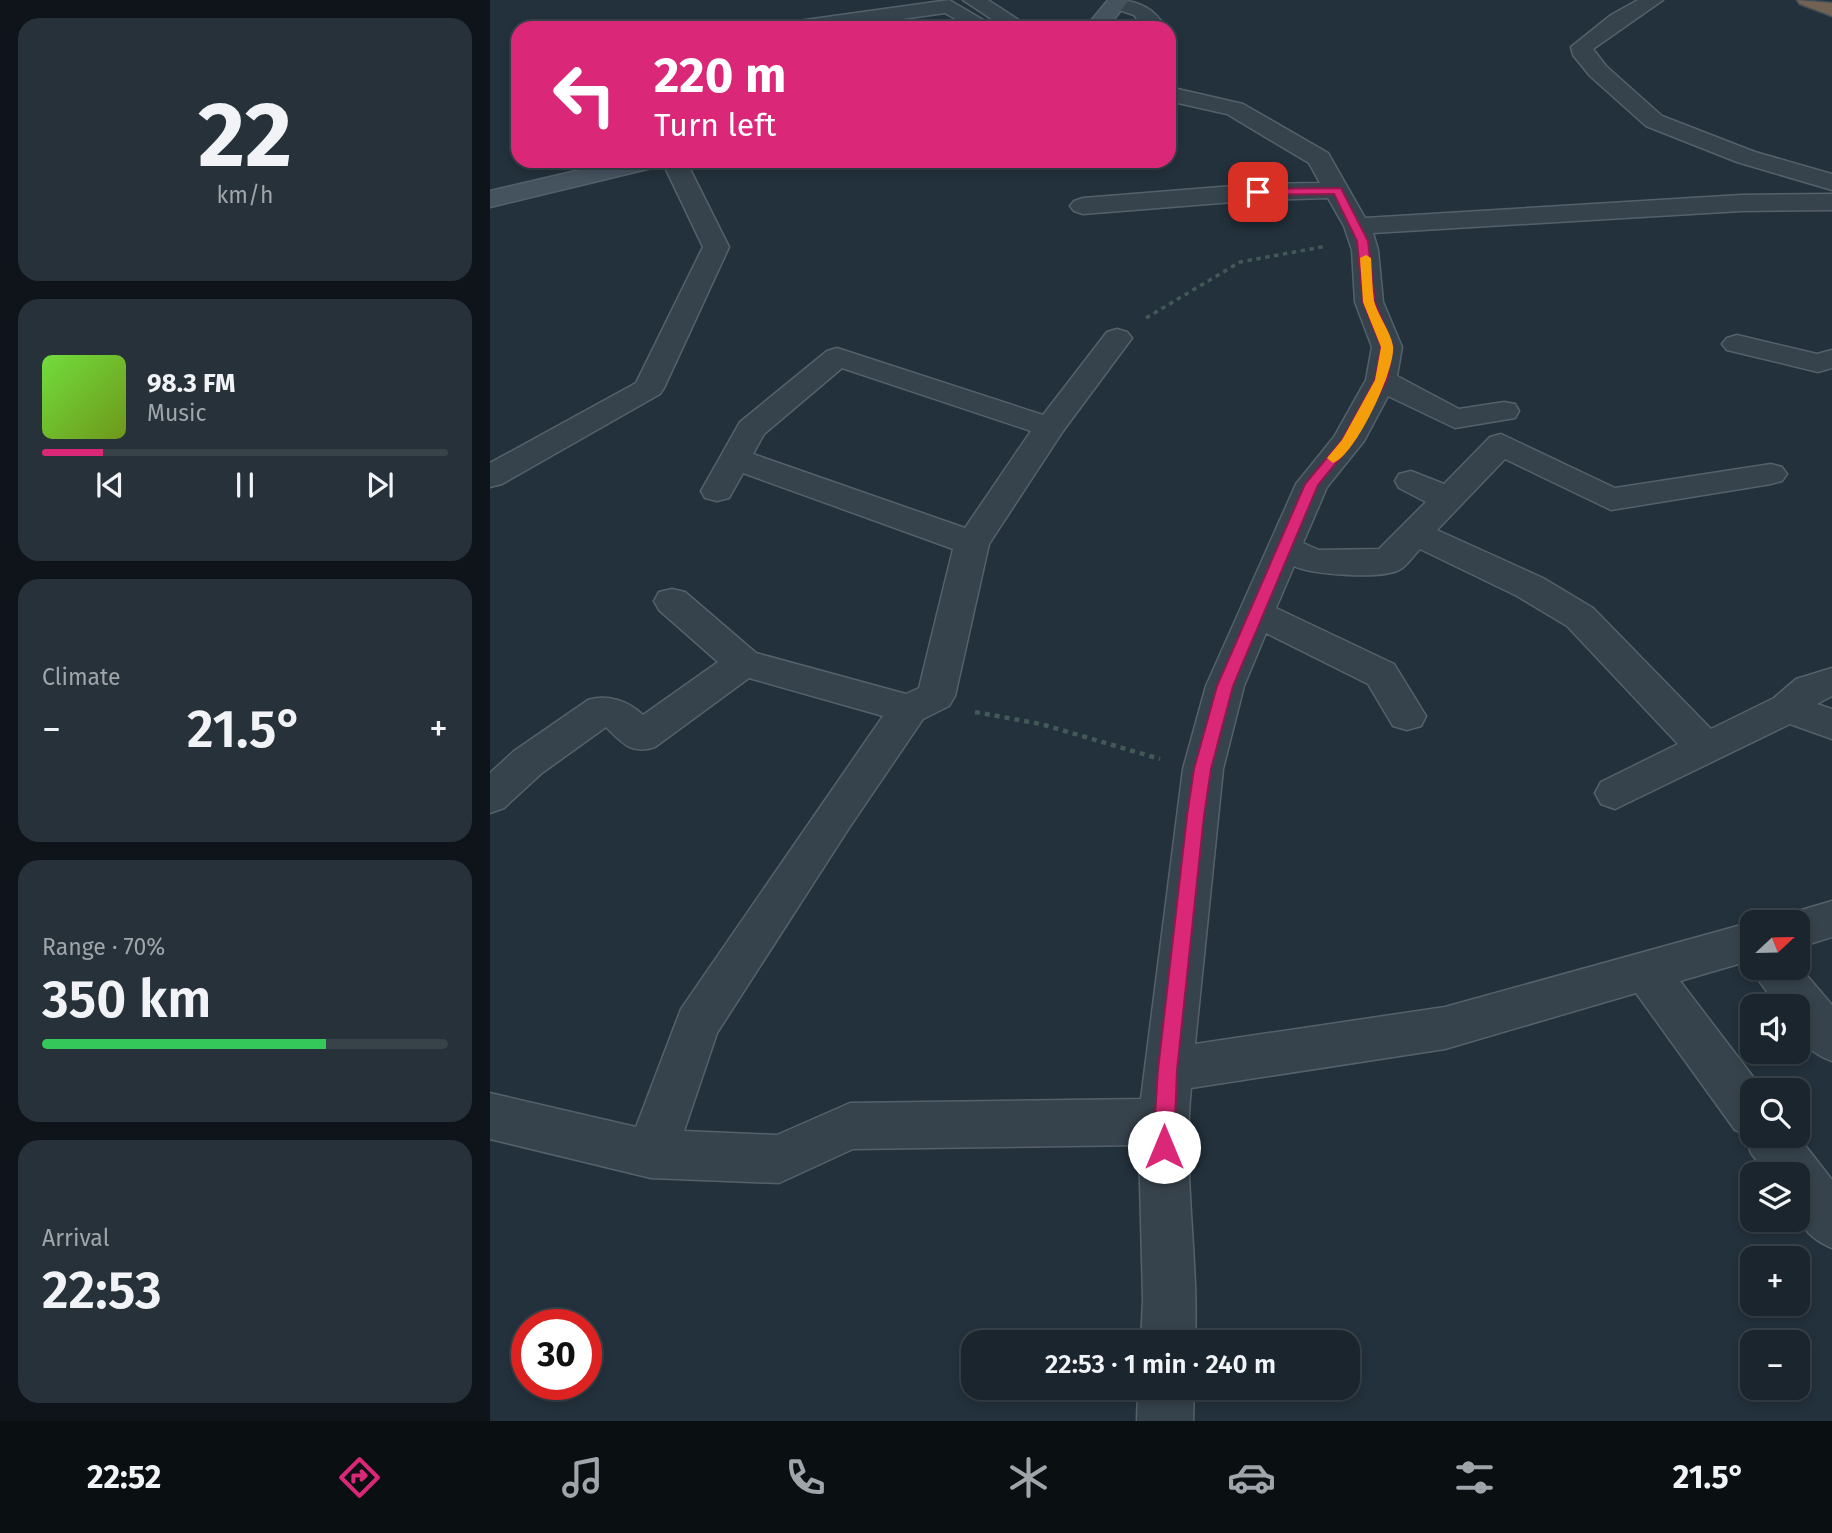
<!DOCTYPE html>
<html lang="en">
<head>
<meta charset="utf-8">
<style>
  :root { --surface:#1a252d; --page:#273139; --text:#f1f3f6; --muted:#9fa5aa; --line:#384249; --accent:#db2777 }
  body { margin:0; font-family:"Fira Sans",sans-serif; background:var(--page); color:var(--text); height:100vh; display:flex; flex-direction:column; font-size:26px; white-space:nowrap }
  * { box-sizing:border-box; margin:0 }
  p { font-size:23px; color:var(--muted) }
  .icon { flex:none; width:38px; height:38px; fill:none; stroke:currentColor; stroke-width:2; stroke-linecap:round; stroke-linejoin:round }
  .map { position:relative; flex:1; overflow:hidden }
  .drawer { display:flex; flex-direction:column; gap:18px; padding:18px; background:#0e1419; width:490px }
  .drawer>* { flex:none }
  .hud { position:absolute; left:21px; top:21px; width:665px; height:147px; border-radius:21px; box-shadow:0 4px 10px #0003,0 0 0 2px var(--line); background:#db2777; color:#fff; overflow:hidden }
  .needle { width:46px; rotate:68deg }
  .tools { position:absolute; left:1250px; top:910px; display:grid; gap:14px }
  .tools a { display:grid; place-items:center; width:70px; height:70px; border-radius:14px; background:var(--surface); box-shadow:0 4px 10px #0003,0 0 0 2px var(--line); font-size:35px }
  .speed { position:absolute; left:21px; top:1309px; display:flex; gap:14px; font-size:35px; font-weight:700; text-align:center }
  .speed>* { display:grid; place-content:center; width:91px; height:91px; border-radius:50%; background:var(--surface); box-shadow:0 4px 10px #0003,0 0 0 2px var(--line); line-height:1 }
  .speed .limit { border:10px solid #d22; background:#fff; color:#111 }
  .pin { position:absolute; display:grid; place-items:center; width:60px; height:60px; color:#fff; margin:-30px; border-radius:14px; box-shadow:0 4px 10px #0006 }
  .me { position:absolute; width:77px; margin:-38px; rotate:0deg; stroke-linejoin:round; filter:drop-shadow(0 0 5px #0008) }
  .turn { display:flex; align-items:center; gap:24px; height:147px; padding:0 28px; font-size:32px }
  .turn .icon { width:91px; height:91px; stroke-width:2.5 }
  .turn b { display:block; font-size:49px; line-height:60px }
  .big { font-size:52px; font-weight:600; line-height:1.1 }
  .drawer .tile { flex:1; display:flex; flex-direction:column; justify-content:center; gap:10px; min-width:0; padding:0 24px; border-radius:21px; background:var(--page) }
  .drawer .dial { align-items:center; gap:0 }
  .dial b { font-size:91px; line-height:1 }
  .song { display:flex; align-items:center; gap:21px }
  .cover { width:84px; height:84px; border-radius:10px; background:linear-gradient(135deg,hsl(100 70% 55%),hsl(80 70% 35%)) }
  .played { height:7px; border-radius:4px; background:linear-gradient(90deg,var(--accent) 15%,var(--line) 15%) }
  .keys { display:flex; justify-content:space-around; direction:ltr }
  .heat { display:flex; justify-content:space-between; align-items:center; font-size:38px; direction:ltr }
  .charge { height:10px; border-radius:5px; background:linear-gradient(90deg,#34c759 70%,var(--line) 0) }
  .trip { position:absolute; left:471px; top:1330px; width:399px; height:70px; border-radius:21px; background:var(--surface); box-shadow:0 4px 10px #0003,0 0 0 2px var(--line); font-weight:600; line-height:70px; text-align:center }
  .dock { display:flex; height:112px; justify-content:space-around; align-items:center; background:#0a0f12; color:var(--muted) }
  .dock .icon { width:49px; height:49px }
  .dock .current { color:var(--accent) }
  .dock b { font-size:32px; color:var(--text) }
  main { display:flex; flex:1; min-height:0 }
  .map>svg:first-child { display:block }
</style>
</head>
<body>
<main>
<section class="drawer">
<div class="tile dial"><b>22</b><p>km/h</p></div>
<div class="tile">
<div class="song"><i class="cover"></i><div><b>98.3 FM</b><p>Music</p></div></div>
<div class="played"></div>
<div class="keys"><svg class="icon" aria-label="previous" viewBox="0 0 24 24"><path d="M18 5L8 12l10 7zM5 5v14"/></svg><svg class="icon" aria-label="pause" viewBox="0 0 24 24"><path d="M8 5v14M16 5v14"/></svg><svg class="icon" aria-label="next" viewBox="0 0 24 24"><path d="M6 5l10 7-10 7zM19 5v14"/></svg></div>
</div>
<div class="tile"><p>Climate</p>
<div class="heat"><a>−</a><b class="big">21.5°</b><a>+</a></div>
</div>
<div class="tile"><p>Range · 70%</p><b class="big">350 km</b><div class="charge"></div></div>
<div class="tile"><p>Arrival</p><b class="big">22:53</b></div>
</section>
<div class="map">
<svg width="1342" height="1421" viewBox="0 0 1342 1421">
  <rect width="100%" height="100%" fill="#23313c"/>
  <g fill="none" stroke-linecap="round" stroke-linejoin="round">
    <defs>
      <path id="street" d="M459 0 507 28H481L455 13 346 28H290L301 22Z
        M473 0H498L541 28H515Z
        M619 0C641 0 658 3 672 22L669 28H647L650 23 644 15 620 7Z
        M1148 0H1173L1103 49 1116 66 1172 116 1265 152 1342 174V190L1247 162 1156 126 1100 76 1083 55 1081 47 1121 15Z
        M679 87 753 104 838 153 875 218 1251 195 1342 194V210L1251 211 883 233 888 250 893 302 912 347 907 376 969 409 1014 402 1025 404 1029 411 1025 418 965 428 898 396 874 441 837 487 813 543 829 550 889 549 936 502 909 488 905 481 909 474 921 471 954 484 1000 437 1011 434 1125 488 1281 464 1292 467 1297 474 1292 481 1281 484 1121 510 1015 459 947 530 1053 578 1103 608 1221 729 1284 698 1306 679 1342 668V696L1327 704 1342 709V739L1300 724 1125 809 1111 804 1105 793 1111 782 1188 744 1077 626 1027 596 930 549C924 555 918 564 911 569 894 580 821 575 804 566L786 608 904 664 936 716 931 726 917 730 903 726 878 684 776 633 754 686 733 769 705 1044 955 1007 1262 922V960L1190 981 1273 1090H1262V1136L1307 1135 1342 1180V1248C1304 1232 1307 1211 1307 1174H1277L1261 1153 1254 1134 1245 1130 1146 993 955 1049 701 1088C692 1173 709 1258 705 1342H651L653 1299 649 1145 363 1149 289 1183 161 1178 0 1139V1093L146 1127 191 1009 393 716 259 678 165 747C141 755 132 743 116 727L52 773 14 808 0 813V773L24 751 98 700C118 694 138 701 153 715L228 662 169 610 164 601 169 592 182 589 195 592 266 653 416 694 429 688 463 549 253 473 239 498 227 501 215 498 211 491 250 422 337 351 347 348 553 415 617 332 627 329 637 332 642 338 573 431 499 544 465 696 459 706 433 719 359 828 227 1033 194 1131 287 1135 360 1103 651 1099 693 769 716 686 806 484 844 437 876 380 882 347 865 302 862 250 854 226 838 198 768 200 593 214 584 211 580 206 584 201 593 198 768 184 830 183 819 163 737 114 679 101ZM352 368 541 431 475 528 263 454 274 434Z
        M172 161H196L239 247 174 388 170 394 12 484 0 487V463L146 383 213 247Z
        M1247 335 1327 354 1342 350V368L1328 372 1237 350 1232 344 1237 338Z
        M1342 901V937L1307 948V922H1288L1291 916Z
        M1307 964 1342 1005V1061C1313 1050 1307 1036 1307 1006H1287L1260 968 1262 965 1307 968Z
        M648 1388H704L703 1421H647Z"/>
      <path id="secondary" d="M618 0H639L617 28H595Z
        M129 161H173L170 166 0 207V191Z"/>
      <path id="highway" d="M1307 0 1342 3V16L1310 4Z"/>
    </defs>
    <use href="#street" stroke="#55616a" stroke-width="3"/>
    <use href="#secondary" stroke="#55616a" stroke-width="3"/>
    <use href="#highway" stroke="#424e57" stroke-width="3"/>
    <path stroke="#435958" stroke-width="3.5" stroke-dasharray="4.5 4.5" stroke-linecap="butt" d="M656 318 750 262 837 246"/>
    <path stroke="#435958" stroke-width="4.5" stroke-dasharray="5 5" stroke-linecap="butt" d="M485 712 551 724 670 759"/>
    <use href="#street" fill="#37434c" fill-rule="evenodd"/>
    <use href="#secondary" fill="#45535f" fill-rule="evenodd"/>
    <use href="#highway" fill="#726254" fill-rule="evenodd"/>
  </g>
  <path fill="#db2777" stroke="#8e194d" stroke-width="2" d="M851 188 878 241 885 302 903 347 897 380 864 441 828 485 743 686 721 769 714 816 687 1070 684 1147 681 1154 674 1157 666 1154 663 1147 668 1070 697 816 704 769 727 686 815 484 852 440 885 380 891 347 873 302 867 241 844 194 768 195 763 192 768 189Z"/>
  <path fill="#f59e0b" d="M876 255 881 258C882 272 882 287 884 301 888 316 900 330 903 346 906 369 865 456 843 463L837 458 852 440 885 380 891 347 873 302 870 258Z"/>
</svg>
<div class="tools">
<a><svg class="needle" viewBox="-14 -14 28 28"><path d="M0-13l5 13h-10z" fill="#e53935"/><path d="M0 13l5-13h-10z" fill="#9fa5aa"/></svg></a>
<a><svg class="icon" aria-label="sound" viewBox="0 0 24 24"><path d="M4 9h4l5-4v14l-5-4H4zM17 9q2 3 0 6"/></svg></a>
<a><svg class="icon" aria-label="search" viewBox="0 0 24 24"><circle cx="10" cy="10" r="6"/><path d="M15 15l6 6"/></svg></a>
<a><svg class="icon" aria-label="layers" viewBox="0 0 24 24"><path d="M12 4l9 5-9 5-9-5zM3 14l9 5 9-5"/></svg></a>
<a>+</a>
<a>−</a>
</div>
<div class="speed"><div class="limit">30</div></div>
<div class="pin" style="left:768px;top:192px;background:#d93025"><svg class="icon" aria-label="arrive" viewBox="0 0 24 24"><path d="M6 21V4h12l-3 4 3 4H6"/></svg></div>
<svg class="me" style="left:674px;top:1147px" viewBox="-20 -20 40 40"><circle r="19" fill="#fff"/><path d="M0-13L10 11 0 6-10 11z" fill="#db2777"/></svg>
<div class="trip">22:53 · 1 min · 240 m</div>
<div class="hud">
<div class="turn"><svg class="icon" aria-label="left" viewBox="0 0 24 24"><path d="M17 20v-9H6M10 6l-5 5 5 5"/></svg><div><b>220 m</b>Turn left</div></div>
</div>
</div>
</main>
<nav class="dock">
<b>22:52</b>
<svg class="icon current" aria-label="directions" viewBox="0 0 24 24"><path d="M12 3l9 9-9 9-9-9zM9 14v-3h6M13 9l2 2-2 2"/></svg>
<svg class="icon" aria-label="music" viewBox="0 0 24 24"><path d="M9 18V5l10-2v13"/><circle cx="6" cy="18" r="3"/><circle cx="16" cy="16" r="3"/></svg>
<svg class="icon" aria-label="phone" viewBox="0 0 24 24"><path d="M5 4h4l2 5-3 2q2 4 5 5l2-3 5 2v4C11 20 4 13 5 4z"/></svg>
<svg class="icon" aria-label="climate" viewBox="0 0 24 24"><path d="M12 3v18M4 7l16 10M4 17L20 7"/></svg>
<svg class="icon" aria-label="car" viewBox="0 0 24 24"><path d="M5 17H2v-5l4-1 3-4h7l3 4 3 1v5h-3M9 17h6M6 11h13"/><circle cx="7" cy="17" r="2"/><circle cx="17" cy="17" r="2"/></svg>
<svg class="icon" aria-label="filters" viewBox="0 0 24 24"><path d="M4 7h16M4 17h16"/><circle cx="9" cy="7" r="2"/><circle cx="15" cy="17" r="2"/></svg>
<b>21.5°</b>
</nav>
</body>
</html>
